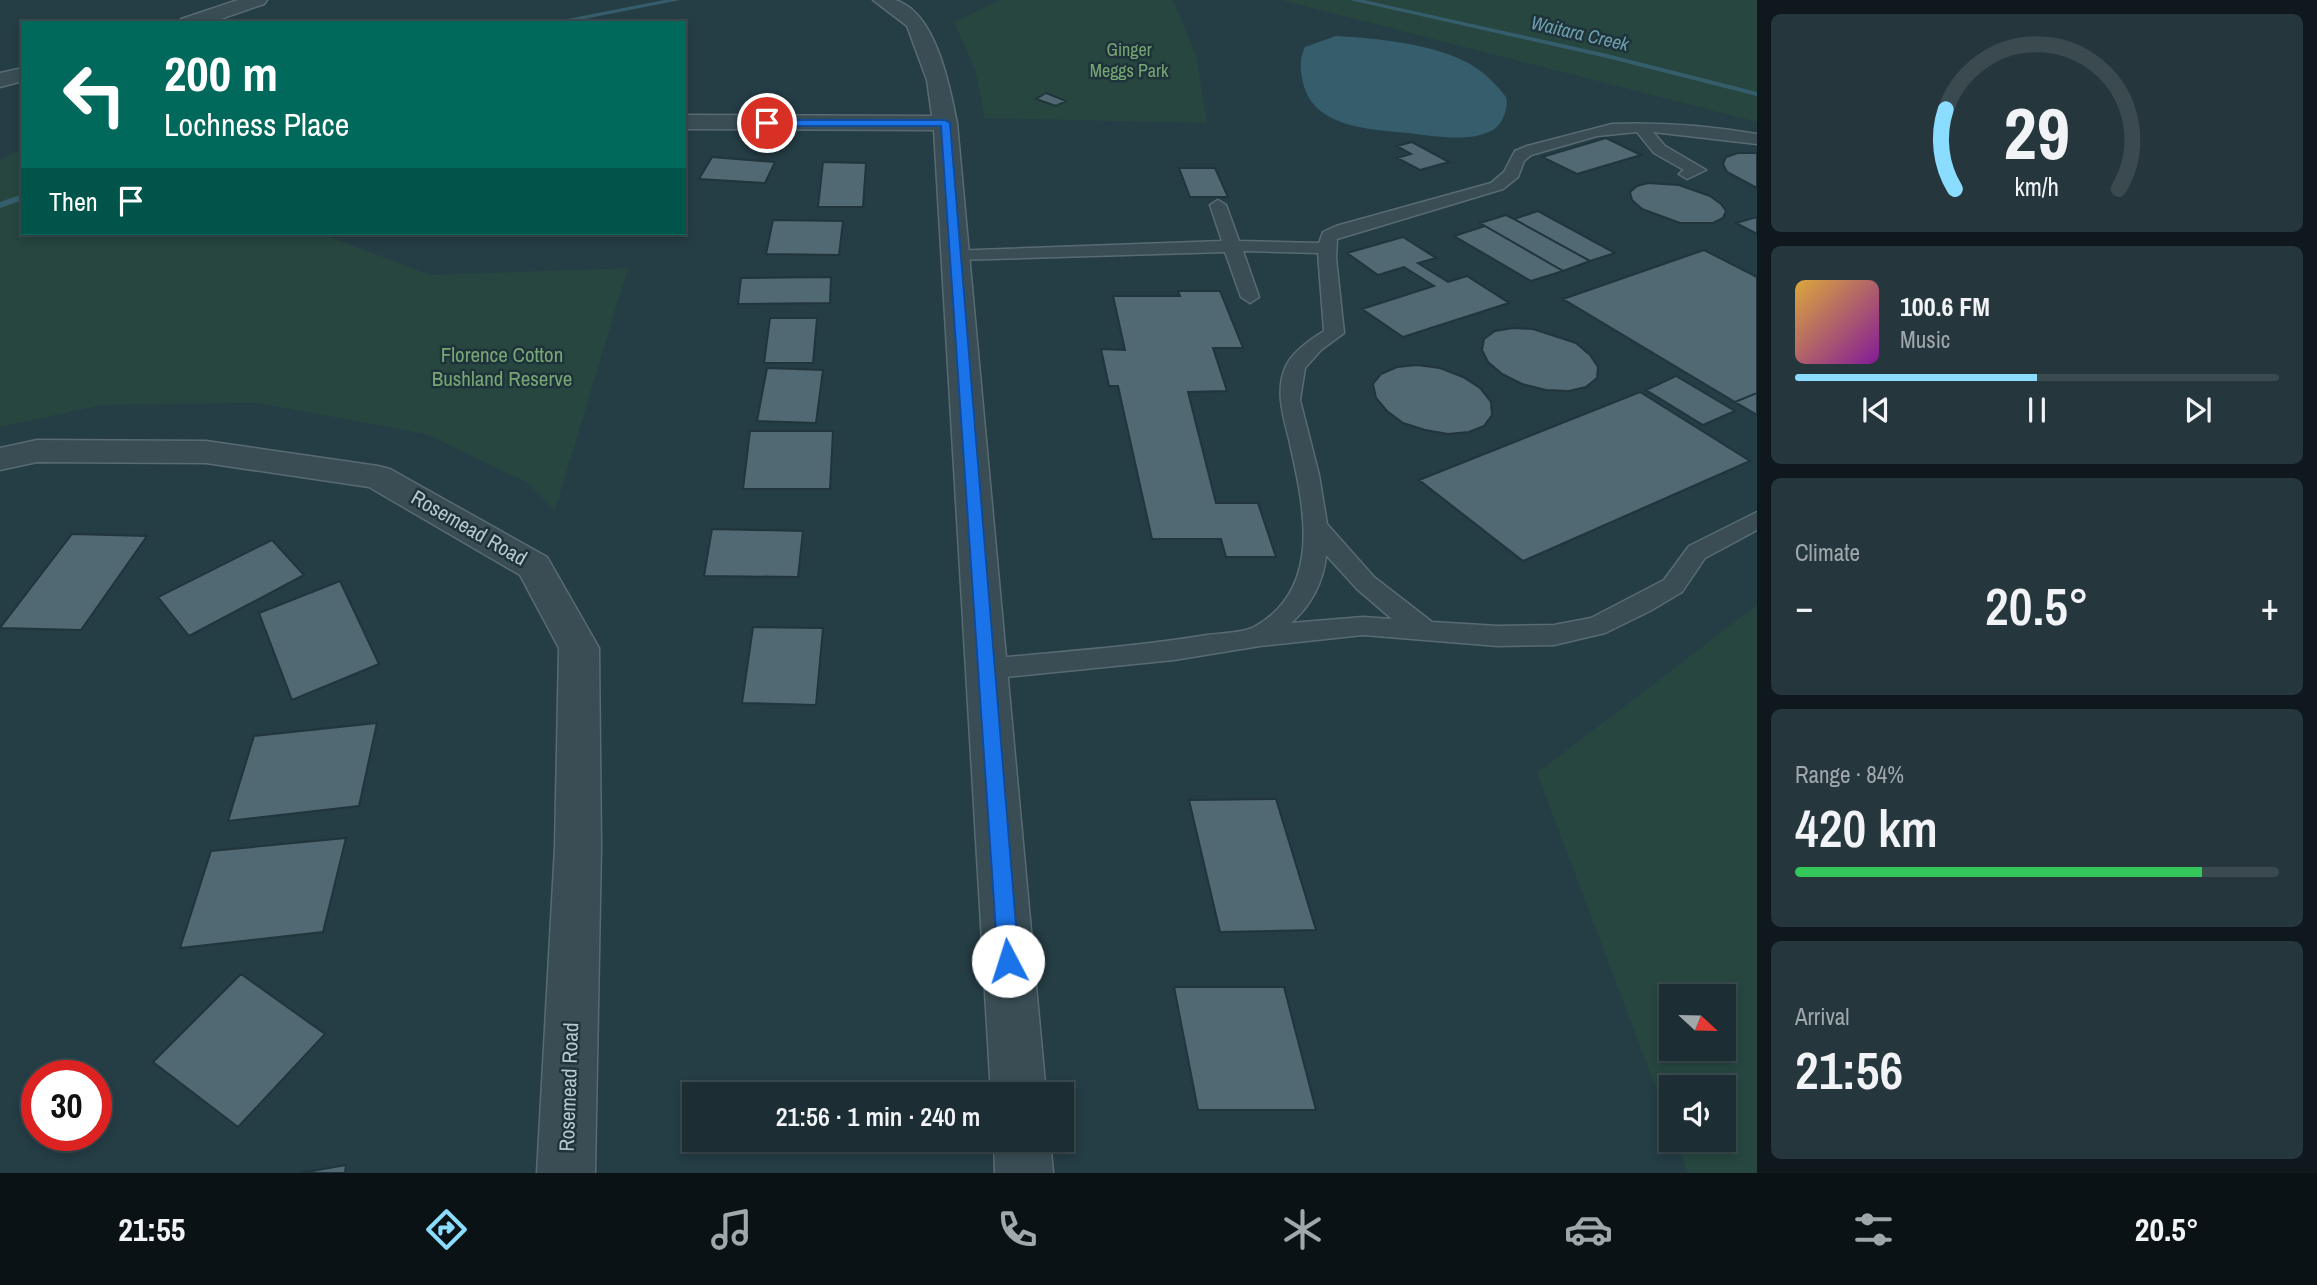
<!DOCTYPE html>
<html lang="en">
<head>
<meta charset="utf-8">
<style>
  :root { --surface:#1c2e34; --page:#25363c; --text:#f1f3f6; --muted:#a0a8ac; --line:#3a4a4f; --accent:#8bddff }
  body { margin:0; font-family:"Archivo Narrow",sans-serif; background:var(--page); color:var(--text); height:100vh; display:flex; flex-direction:column; font-size:26px; white-space:nowrap }
  * { box-sizing:border-box; margin:0 }
  p { font-size:23px; color:var(--muted) }
  .icon { flex:none; width:38px; height:38px; fill:none; stroke:currentColor; stroke-width:2; stroke-linecap:round; stroke-linejoin:round }
  .map { position:relative; flex:1; overflow:hidden }
  .sheet { display:flex; flex-direction:column; gap:14px; padding:14px; background:#0f191d; width:560px }
  .sheet>* { flex:none }
  .hud { position:absolute; left:21px; top:21px; width:665px; height:214px; border-radius:0px; box-shadow:0 4px 10px #0003,0 0 0 2px var(--line); background:#00695c; color:#fff; overflow:hidden }
  .needle { width:46px; rotate:112deg }
  .fabs { position:absolute; left:1659px; top:984px; display:grid; gap:14px }
  .fabs a { display:grid; place-items:center; width:77px; height:77px; border-radius:0px; background:var(--surface); box-shadow:0 4px 10px #0003,0 0 0 2px var(--line); font-size:35px }
  .speed { position:absolute; left:21px; top:1060px; display:flex; gap:14px; font-size:35px; font-weight:700; text-align:center }
  .speed>* { display:grid; place-content:center; width:91px; height:91px; border-radius:50%; background:var(--surface); box-shadow:0 4px 10px #0003,0 0 0 2px var(--line); line-height:1 }
  .speed .limit { border:10px solid #d22; background:#fff; color:#111 }
  .pin { position:absolute; display:grid; place-items:center; width:60px; height:60px; color:#fff; margin:-30px; border:4px solid #fff; border-radius:50%; box-shadow:0 2px 7px #0007 }
  .me { position:absolute; width:77px; margin:-38px; rotate:355deg; stroke-linejoin:round; filter:drop-shadow(0 0 5px #0008) }
  .turn { display:flex; align-items:center; gap:24px; height:147px; padding:0 28px; font-size:32px }
  .turn .icon { width:91px; height:91px; stroke-width:2.5 }
  .turn b { display:block; font-size:49px; line-height:60px }
  .then { display:flex; align-items:center; height:66px; padding:0 28px; background:#0003; gap:14px; font-size:26px }
  .big { font-size:52px; font-weight:600; line-height:1.1 }
  .sheet .card { flex:1; display:flex; flex-direction:column; justify-content:center; gap:10px; min-width:0; padding:0 24px; border-radius:10px; background:var(--page) }
  .sheet .dial { align-items:center; gap:0 }
  .dial svg { height:182px; overflow:visible; fill:none; stroke:var(--line); stroke-width:7; stroke-linecap:round; text-anchor:middle }
  .dial text { fill:var(--text); stroke:none }
  .song { display:flex; align-items:center; gap:21px }
  .cover { width:84px; height:84px; border-radius:10px; background:linear-gradient(135deg,hsl(40 70% 55%),hsl(290 70% 35%)) }
  .played { height:7px; border-radius:4px; background:linear-gradient(90deg,var(--accent) 50%,var(--line) 50%) }
  .keys { display:flex; justify-content:space-around; direction:ltr }
  .heat { display:flex; justify-content:space-between; align-items:center; font-size:38px; direction:ltr }
  .charge { height:10px; border-radius:5px; background:linear-gradient(90deg,#34c759 84%,var(--line) 0) }
  .trip { position:absolute; left:682px; top:1082px; width:392px; height:70px; border-radius:0px; background:var(--surface); box-shadow:0 4px 10px #0003,0 0 0 2px var(--line); font-weight:600; line-height:70px; text-align:center }
  .tabs { display:flex; height:112px; justify-content:space-around; align-items:center; background:#0b1215; color:var(--muted) }
  .tabs .icon { width:49px; height:49px }
  .tabs .active { color:var(--accent) }
  .tabs b { font-size:32px; color:var(--text) }
  main { display:flex; flex:1; min-height:0 }
  .map>svg:first-child { display:block }
</style>
</head>
<body>
<main>
<div class="map">
<svg width="1757" height="1173" viewBox="0 0 1757 1173">
  <rect width="100%" height="100%" fill="#253d45"/>
  <path fill="#274640" fill-rule="evenodd" d="M1000 0H1173L1196 55 1207 123 985 118 975 69 954 22Z
    M1281 0H1757V122Z
    M23 148V233H319L430 275 628 268 555 510 528 483 426 434 258 403 102 405 0 427V160Z
    M1757 605V1173H1688L1675 1139H1724V1087H1671V1128L1537 773ZM1671 996H1724V1048H1671Z"/>
  <path fill="#365d6b" d="M1336 36C1375 38 1436 44 1470 64 1484 72 1496 84 1506 97 1509 107 1503 124 1493 130 1469 143 1434 136 1408 133 1368 129 1310 128 1302 78 1300 66 1300 58 1305 47Z"/>
  <g fill="none" stroke-linecap="round" stroke-linejoin="round">
    <path fill="#365d6b" fill-rule="evenodd" d="M664 0H680L564 23H547Z
      M1350 0H1364L1607 54 1757 92V96L1607 58Z
      M23 194V200L0 208V202Z"/>
  </g>
  <path fill="#516973" stroke="#20353c" stroke-width="2" d="M1046 93 1066 101 1056 106 1036 99Z
    M1606 138 1641 155 1577 174 1542 157Z
    M1412 142 1449 162 1420 170 1397 158 1411 154 1397 146Z
    M1738 153H1757V188L1727 172 1723 164 1726 157Z
    M712 157 775 162 765 183 699 179Z
    M823 162 866 163 863 207H818Z
    M1179 168H1215L1228 197H1190Z
    M1648 183 1679 185 1710 196 1721 204 1726 211 1723 218 1713 223H1680L1642 209 1632 200 1630 192 1637 186Z
    M1538 211 1615 253 1590 261 1514 219Z
    M1506 215 1514 219 1590 261 1563 271 1480 223Z
    M1757 217V234L1736 223Z
    M773 220 843 221 839 255 766 254Z
    M1485 226 1563 271 1531 281 1454 236Z
    M1403 237 1436 258 1418 263 1448 282 1467 276 1509 303 1403 337 1362 309 1434 286 1404 267 1378 275 1347 253Z
    M1704 250 1757 277V393L1735 402 1563 299Z
    M831 277 830 303 738 304 741 278Z
    M1178 291H1220L1243 348H1213L1227 391 1188 392 1216 503H1258L1276 557H1226L1221 539H1152L1118 386H1109L1101 349 1125 350 1113 296H1180Z
    M770 318H817L813 363H764Z
    M1513 328 1533 329 1576 343 1590 355 1598 367 1597 378 1586 387 1569 391 1546 390 1522 384 1502 374 1488 362 1482 350 1484 339 1495 331Z
    M1417 365 1440 368 1463 377 1480 388 1491 402 1492 415 1484 426 1469 432 1448 434 1425 430 1403 423 1387 411 1376 398 1373 384 1381 374 1397 367Z
    M767 368 823 370 816 423 757 421Z
    M1676 376 1735 411 1703 425 1646 390Z
    M1640 392 1750 461 1523 561 1419 480Z
    M1757 393V415L1735 402Z
    M750 431H833L830 489H743Z
    M712 529 803 531 798 577 704 576Z
    M72 534 147 536 81 630 0 628Z
    M272 540 304 575 189 636 158 597Z
    M340 581 379 664 292 700 259 613Z
    M753 627 823 628 816 705 742 703Z
    M377 723 359 806 228 821 254 736Z
    M1276 799 1316 930 1220 932 1189 800Z
    M346 838 323 932 180 948 211 851Z
    M241 974 325 1034 238 1127 153 1062Z
    M1174 987H1284L1316 1110H1198Z
    M346 1165 345 1173H301Z"/>
  <g fill="none" stroke-linecap="round" stroke-linejoin="round">
    <defs>
      <path id="lane" d="M1612 124C1661 122 1709 126 1757 134V144L1653 132 1665 146 1706 170 1687 179 1679 174 1684 170 1654 153 1637 132 1597 136 1531 155 1524 161 1518 177 1503 189 1337 239 1336 258 1344 333 1321 350 1305 368 1300 400 1319 475 1327 524 1374 577 1432 622 1498 626 1554 625 1591 618 1664 580 1689 546 1757 512V530L1705 558 1682 592 1650 611 1605 633 1554 645 1498 646 1363 635 1260 646 1174 660 985 679 976 676 972 669 976 662 985 659C1059 652 1134 647 1207 635 1221 633 1242 633 1254 627 1325 588 1303 503 1289 439 1283 416 1275 389 1286 366 1293 351 1311 339 1324 331L1318 253 1243 251 1259 297 1250 303 1241 297 1225 252 955 260 946 255 949 251 1222 241 1210 205 1218 200 1226 205 1239 241 1319 243 1323 232 1336 226 1491 183 1504 172 1515 151 1527 146ZM1326 555 1357 589 1392 619 1363 617 1291 623C1311 606 1324 581 1326 555Z"/>
      <path id="street" d="M238 0H267L264 4 209 23H178L181 19Z
        M873 0C880 0 889 0 895 0 936 12 950 87 957 123L1046 1094H991L934 130 684 129V115L932 116 927 80 907 26Z
        M23 68V81L0 87V73Z
        M37 440 206 441 378 466 390 469 547 557 599 648 601 847 595 1173H537L555 847 559 648 520 575 369 487 206 463 37 462 0 470V448Z
        M994 1139H1050L1053 1173H995Z"/>
    </defs>
    <use href="#lane" stroke="#586b72" stroke-width="3"/>
    <use href="#street" stroke="#586b72" stroke-width="3"/>
    <use href="#lane" fill="#3a4d55" fill-rule="evenodd"/>
    <use href="#street" fill="#3a4d55" fill-rule="evenodd"/>
  </g>
  <path fill="#1a73e8" stroke="#114b97" stroke-width="2" d="M945 120 950 123 1019 961 1016 968 1008 971 1001 968 998 961 941 126H767L762 123 767 120Z"/>
  <g text-anchor="middle" stroke-width="5" stroke-linejoin="round" paint-order="stroke">
    <g font-size="18" fill="#78a674" stroke="#1e333a">
      <text x="1129" y="56">Ginger<tspan x="1129" dy="21">Meggs Park</tspan></text>
    </g>
    <g font-size="19" font-style="italic" fill="#6e9faf" stroke="#1e333a">
      <text transform="translate(1580 33) rotate(13)" y="7">Waitara Creek</text>
    </g>
    <g font-size="21" fill="#78a674" stroke="#1e333a">
      <text x="502" y="362">Florence Cotton<tspan x="502" dy="24">Bushland Reserve</tspan></text>
    </g>
    <g font-size="21" fill="#b7c7ce" stroke="#1e333a">
      <text transform="translate(469 528) rotate(30)" y="7">Rosemead Road</text>
      <text transform="translate(569 1087) rotate(-88)" y="7">Rosemead Road</text>
    </g>
  </g>
</svg>
<div class="fabs">
<a><svg class="needle" viewBox="-14 -14 28 28"><path d="M0-13l5 13h-10z" fill="#e53935"/><path d="M0 13l5-13h-10z" fill="#a0a8ac"/></svg></a>
<a><svg class="icon" aria-label="sound" viewBox="0 0 24 24"><path d="M4 9h4l5-4v14l-5-4H4zM17 9q2 3 0 6"/></svg></a>
</div>
<div class="speed"><div class="limit">30</div></div>
<div class="pin" style="left:767px;top:123px;background:#d93025"><svg class="icon" aria-label="arrive" viewBox="0 0 24 24"><path d="M6 21V4h12l-3 4 3 4H6"/></svg></div>
<svg class="me" style="left:1008px;top:961px" viewBox="-20 -20 40 40"><circle r="19" fill="#fff"/><path d="M0-13L10 11 0 6-10 11z" fill="#1a73e8"/></svg>
<div class="trip">21:56 · 1 min · 240 m</div>
<div class="hud">
<div class="turn"><svg class="icon" aria-label="left" viewBox="0 0 24 24"><path d="M17 20v-9H6M10 6l-5 5 5 5"/></svg><div><b>200 m</b>Lochness Place</div></div>
<div class="then">Then<svg class="icon" aria-label="arrive" viewBox="0 0 24 24"><path d="M6 21V4h12l-3 4 3 4H6"/></svg></div>
</div>
</div>
<section class="sheet">
<div class="card dial"><svg viewBox="0 0 100 80">
<path d="M14 69A42 42 0 1 1 86 69"/>
<path d="M14 69A42 42 0 0 1 10 34" stroke="#8bddff"/>
<text x="50" y="56" font-size="32" font-weight="700">29</text>
<text x="50" y="72" font-size="11">km/h</text>
</svg></div>
<div class="card">
<div class="song"><i class="cover"></i><div><b>100.6 FM</b><p>Music</p></div></div>
<div class="played"></div>
<div class="keys"><svg class="icon" aria-label="previous" viewBox="0 0 24 24"><path d="M18 5L8 12l10 7zM5 5v14"/></svg><svg class="icon" aria-label="pause" viewBox="0 0 24 24"><path d="M8 5v14M16 5v14"/></svg><svg class="icon" aria-label="next" viewBox="0 0 24 24"><path d="M6 5l10 7-10 7zM19 5v14"/></svg></div>
</div>
<div class="card"><p>Climate</p>
<div class="heat"><a>−</a><b class="big">20.5°</b><a>+</a></div>
</div>
<div class="card"><p>Range · 84%</p><b class="big">420 km</b><div class="charge"></div></div>
<div class="card"><p>Arrival</p><b class="big">21:56</b></div>
</section>
</main>
<nav class="tabs">
<b>21:55</b>
<svg class="icon active" aria-label="directions" viewBox="0 0 24 24"><path d="M12 3l9 9-9 9-9-9zM9 14v-3h6M13 9l2 2-2 2"/></svg>
<svg class="icon" aria-label="music" viewBox="0 0 24 24"><path d="M9 18V5l10-2v13"/><circle cx="6" cy="18" r="3"/><circle cx="16" cy="16" r="3"/></svg>
<svg class="icon" aria-label="phone" viewBox="0 0 24 24"><path d="M5 4h4l2 5-3 2q2 4 5 5l2-3 5 2v4C11 20 4 13 5 4z"/></svg>
<svg class="icon" aria-label="climate" viewBox="0 0 24 24"><path d="M12 3v18M4 7l16 10M4 17L20 7"/></svg>
<svg class="icon" aria-label="car" viewBox="0 0 24 24"><path d="M5 17H2v-5l4-1 3-4h7l3 4 3 1v5h-3M9 17h6M6 11h13"/><circle cx="7" cy="17" r="2"/><circle cx="17" cy="17" r="2"/></svg>
<svg class="icon" aria-label="filters" viewBox="0 0 24 24"><path d="M4 7h16M4 17h16"/><circle cx="9" cy="7" r="2"/><circle cx="15" cy="17" r="2"/></svg>
<b>20.5°</b>
</nav>
</body>
</html>
